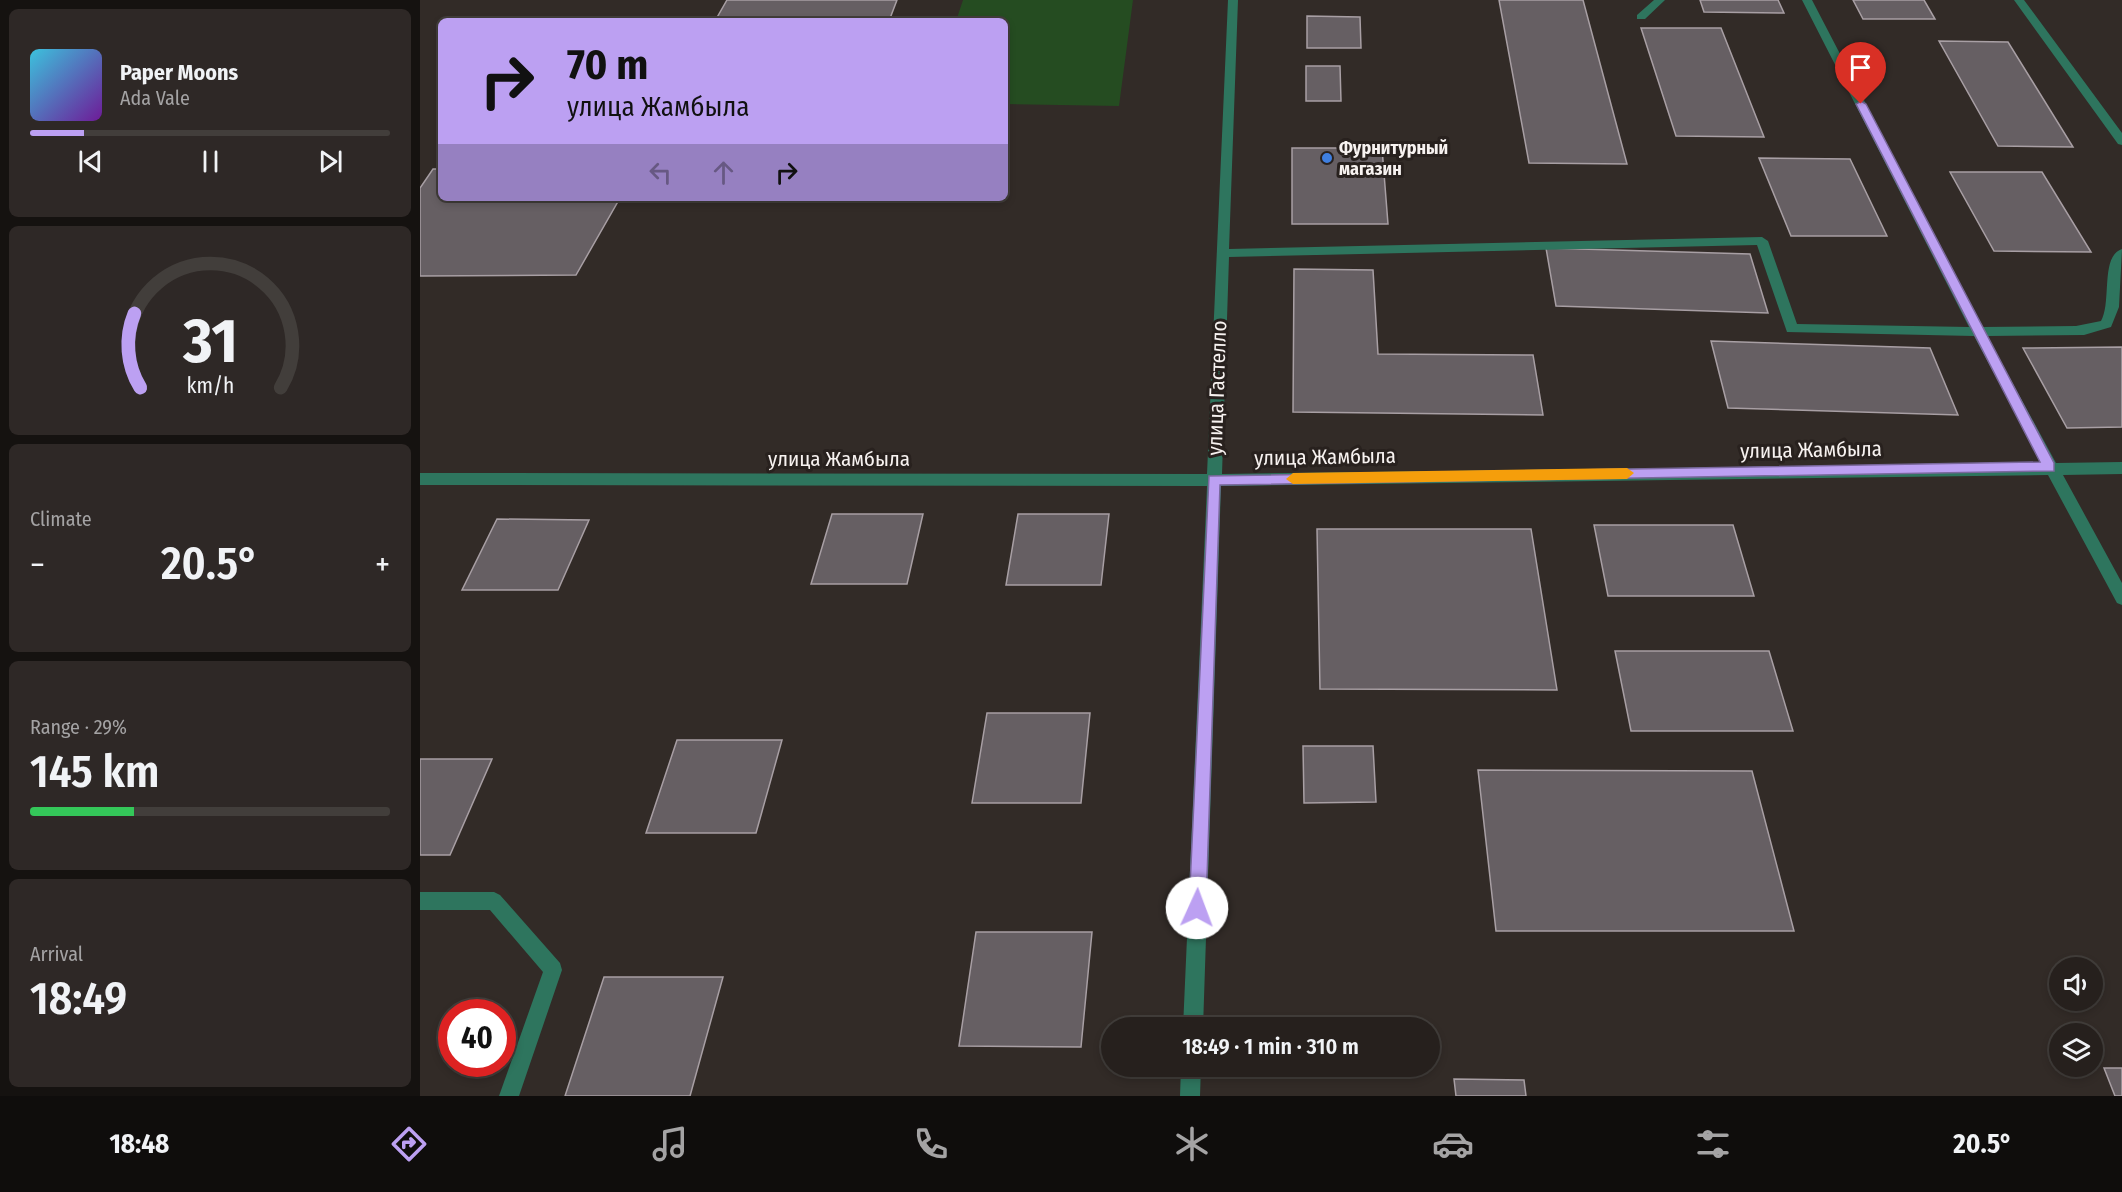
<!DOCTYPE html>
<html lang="en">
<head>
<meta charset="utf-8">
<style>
  :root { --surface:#26201d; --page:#2e2826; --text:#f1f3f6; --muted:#a4a3a4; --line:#423e3b; --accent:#bca0f2 }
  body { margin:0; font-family:"Fira Sans Condensed",sans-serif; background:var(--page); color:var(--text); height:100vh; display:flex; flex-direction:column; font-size:22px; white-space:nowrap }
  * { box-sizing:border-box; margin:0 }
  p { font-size:20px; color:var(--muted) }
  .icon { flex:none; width:33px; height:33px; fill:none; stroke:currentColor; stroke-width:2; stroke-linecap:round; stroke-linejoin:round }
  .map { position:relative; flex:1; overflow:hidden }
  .drawer { display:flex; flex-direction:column; gap:9px; padding:9px; background:#151210; width:420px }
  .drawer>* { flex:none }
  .top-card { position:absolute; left:18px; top:18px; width:570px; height:183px; border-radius:9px; box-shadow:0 3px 9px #0003,0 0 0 2px var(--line); background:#bca0f2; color:#111; overflow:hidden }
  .buttons { position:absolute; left:1629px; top:957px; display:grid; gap:12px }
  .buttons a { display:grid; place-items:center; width:54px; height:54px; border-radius:50%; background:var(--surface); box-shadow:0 3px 9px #0003,0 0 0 2px var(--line); font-size:30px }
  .speed { position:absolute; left:18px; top:999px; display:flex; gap:12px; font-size:30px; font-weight:700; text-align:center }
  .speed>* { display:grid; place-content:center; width:78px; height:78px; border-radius:50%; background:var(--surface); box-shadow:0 3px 9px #0003,0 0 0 2px var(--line); line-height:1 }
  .speed .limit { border:9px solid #d22; background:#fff; color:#111 }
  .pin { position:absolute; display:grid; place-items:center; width:51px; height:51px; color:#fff; margin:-62px -26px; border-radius:50% 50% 50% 0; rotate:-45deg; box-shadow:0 0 6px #0007 }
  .pin .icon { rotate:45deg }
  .me { position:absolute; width:66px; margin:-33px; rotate:2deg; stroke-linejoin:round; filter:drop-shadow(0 0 4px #0008) }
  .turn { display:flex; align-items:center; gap:21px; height:126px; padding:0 30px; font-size:27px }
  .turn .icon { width:78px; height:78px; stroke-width:2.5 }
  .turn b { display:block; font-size:42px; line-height:51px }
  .lanes { display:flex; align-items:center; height:57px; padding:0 30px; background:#0003; justify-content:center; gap:30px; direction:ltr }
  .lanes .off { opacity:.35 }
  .big { font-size:45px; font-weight:600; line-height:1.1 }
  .drawer .tile { flex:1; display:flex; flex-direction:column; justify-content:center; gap:9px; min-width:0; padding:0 21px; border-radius:9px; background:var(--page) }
  .drawer .dial { align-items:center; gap:0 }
  .dial svg { height:156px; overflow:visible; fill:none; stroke:var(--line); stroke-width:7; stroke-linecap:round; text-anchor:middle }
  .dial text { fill:var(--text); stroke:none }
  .song { display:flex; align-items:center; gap:18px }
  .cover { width:72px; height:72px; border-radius:9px; background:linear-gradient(135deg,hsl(190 70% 55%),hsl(280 70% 35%)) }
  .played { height:6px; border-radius:3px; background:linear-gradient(90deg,var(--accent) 15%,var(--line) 15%) }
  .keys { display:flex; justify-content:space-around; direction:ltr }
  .heat { display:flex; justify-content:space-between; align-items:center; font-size:33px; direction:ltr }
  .charge { height:9px; border-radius:4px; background:linear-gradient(90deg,#34c759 29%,var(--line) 0) }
  .trip { position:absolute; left:681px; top:1017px; width:339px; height:60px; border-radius:30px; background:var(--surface); box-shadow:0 3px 9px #0003,0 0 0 2px var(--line); font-weight:600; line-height:60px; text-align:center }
  .tab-bar { display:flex; height:96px; justify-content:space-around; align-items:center; background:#0f0d0c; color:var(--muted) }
  .tab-bar .icon { width:42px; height:42px }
  .tab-bar .on { color:var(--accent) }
  .tab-bar b { font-size:27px; color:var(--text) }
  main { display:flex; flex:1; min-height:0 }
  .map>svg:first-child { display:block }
</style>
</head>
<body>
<main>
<section class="drawer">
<div class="tile">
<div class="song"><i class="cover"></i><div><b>Paper Moons</b><p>Ada Vale</p></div></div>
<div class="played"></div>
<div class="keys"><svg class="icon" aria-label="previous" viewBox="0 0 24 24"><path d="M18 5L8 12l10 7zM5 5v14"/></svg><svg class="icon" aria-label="pause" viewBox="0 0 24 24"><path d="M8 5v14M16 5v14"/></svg><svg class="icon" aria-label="next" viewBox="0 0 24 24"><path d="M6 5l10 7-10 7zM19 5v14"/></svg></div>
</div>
<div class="tile dial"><svg viewBox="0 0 100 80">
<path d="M14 69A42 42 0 1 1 86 69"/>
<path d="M14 69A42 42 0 0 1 11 31" stroke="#bca0f2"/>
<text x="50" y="56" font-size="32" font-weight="700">31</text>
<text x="50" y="72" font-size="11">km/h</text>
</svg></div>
<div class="tile"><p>Climate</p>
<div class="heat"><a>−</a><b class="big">20.5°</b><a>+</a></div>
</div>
<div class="tile"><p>Range · 29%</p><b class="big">145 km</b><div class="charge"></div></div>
<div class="tile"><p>Arrival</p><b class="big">18:49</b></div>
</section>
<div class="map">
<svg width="1702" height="1096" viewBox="0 0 1702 1096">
  <rect width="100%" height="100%" fill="#322b27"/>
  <path fill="#254c21" d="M543 0H713L699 106 585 104V21H536Z"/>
  <path fill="#665f63" stroke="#a89fa4" stroke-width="1.5" d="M307 0H477L469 21H295Z
    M1079 0H1163L1207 164 1109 163Z
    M1280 0H1358L1364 13 1284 12Z
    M1433 0H1504L1515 19H1443Z
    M887 16 940 17 941 48H887Z
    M1221 28H1301L1344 137 1256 136Z
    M1519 41 1588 42 1653 147 1578 146Z
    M886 66H920L921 101H886Z
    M872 148H962L968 224H872Z
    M1339 158 1430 159 1467 236H1371Z
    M13 169H21V198H200L156 275 0 276V188Z
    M1530 172H1622L1671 252 1574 251Z
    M1126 248 1330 254 1348 313 1136 306Z
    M874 269 953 270 958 354 1113 355 1123 415 873 412Z
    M1291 341 1510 348 1538 415 1308 408Z
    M1702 347V427L1647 428 1603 348Z
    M412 514H503L487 584H391Z
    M598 514H689L681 585H586Z
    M77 519 169 520 138 590H42Z
    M1174 525H1313L1334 596H1188Z
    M897 529H1111L1137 690 900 689Z
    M1195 651H1349L1373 731H1211Z
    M567 713H670L661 803H552Z
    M257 740H362L336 833H226Z
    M883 746H953L956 802 884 803Z
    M0 759H72L30 855H0Z
    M1058 770 1332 771 1374 931H1076Z
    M556 932H672L661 1047 539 1046Z
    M184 977H303L270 1096H145Z
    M1684 1068H1702V1096H1695Z
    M1034 1079 1104 1080 1106 1096H1036Z"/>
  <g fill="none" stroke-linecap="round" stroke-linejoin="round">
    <path fill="#2e755e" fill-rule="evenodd" d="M808 0H818L809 249 1342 237 1348 241 1377 324 1549 327 1382 0H1392L1562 327 1656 326 1681 321C1692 302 1680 256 1702 249L1699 307 1691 327 1664 335 1567 336 1636 463 1702 462V474L1643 475 1702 583V605L1697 603 1628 475 801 486 783 1028H763L787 486 0 485V473L787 474ZM1337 245 1367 332 1554 336 1622 463 802 474 809 257Z
      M1234 0H1245L1225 19H1217V15Z
      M1594 0H1604L1702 133V145L1698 144Z
      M0 892H74L80 895 140 963 142 970 99 1096H79L123 972 70 910H0Z
      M761 1066H781L780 1096H760Z"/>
  </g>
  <path fill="#bca0f2" stroke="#7a689d" stroke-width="1.5" d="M1441 101 1446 104 1634 463V471L800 485 786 908 783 914 777 917 772 914 769 908 789 476 1620 462 1436 104Z"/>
  <path fill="#f59e0b" d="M1207 468 1214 473 1207 479 873 484 866 479 873 473Z"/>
  <circle fill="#3f7fe0" stroke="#28211e" stroke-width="2" cx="907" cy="158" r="6"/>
  <g text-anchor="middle" stroke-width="6" stroke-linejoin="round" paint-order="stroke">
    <g font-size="18" font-weight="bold" fill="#f7f2f0" stroke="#28211e" text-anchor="start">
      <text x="919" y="154">Фурнитурный<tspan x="919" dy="21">магазин</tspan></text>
    </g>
    <g font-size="21" fill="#f7f2f0" stroke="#28211e">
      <text transform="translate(797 388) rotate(-88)" y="7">улица Гастелло</text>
      <text transform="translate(1391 450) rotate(-1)" y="7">улица Жамбыла</text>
      <text transform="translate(905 457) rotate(-1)" y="7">улица Жамбыла</text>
      <text x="419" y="466">улица Жамбыла</text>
    </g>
  </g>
</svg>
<div class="buttons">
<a><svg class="icon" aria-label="sound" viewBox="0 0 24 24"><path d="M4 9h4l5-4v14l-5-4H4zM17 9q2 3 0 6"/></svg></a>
<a><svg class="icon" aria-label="layers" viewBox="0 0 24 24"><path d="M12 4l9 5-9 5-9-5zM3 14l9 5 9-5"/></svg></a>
</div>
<div class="speed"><div class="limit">40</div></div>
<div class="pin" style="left:1441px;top:104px;background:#d93025"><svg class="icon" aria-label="arrive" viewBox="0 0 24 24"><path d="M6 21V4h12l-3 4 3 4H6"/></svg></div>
<svg class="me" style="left:777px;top:908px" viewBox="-20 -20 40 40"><circle r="19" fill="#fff"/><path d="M0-13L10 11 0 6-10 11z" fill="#bca0f2"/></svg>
<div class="trip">18:49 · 1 min · 310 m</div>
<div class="top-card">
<div class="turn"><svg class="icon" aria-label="right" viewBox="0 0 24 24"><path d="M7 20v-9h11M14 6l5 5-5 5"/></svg><div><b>70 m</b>улица Жамбыла</div></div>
<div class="lanes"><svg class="icon off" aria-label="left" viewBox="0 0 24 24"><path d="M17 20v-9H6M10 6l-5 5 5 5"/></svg><svg class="icon off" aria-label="ahead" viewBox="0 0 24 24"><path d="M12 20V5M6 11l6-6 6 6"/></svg><svg class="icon" aria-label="right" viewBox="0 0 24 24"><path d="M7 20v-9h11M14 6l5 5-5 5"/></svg></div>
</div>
</div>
</main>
<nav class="tab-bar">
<b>18:48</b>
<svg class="icon on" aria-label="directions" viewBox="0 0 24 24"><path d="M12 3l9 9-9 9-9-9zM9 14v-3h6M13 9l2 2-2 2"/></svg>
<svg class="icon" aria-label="music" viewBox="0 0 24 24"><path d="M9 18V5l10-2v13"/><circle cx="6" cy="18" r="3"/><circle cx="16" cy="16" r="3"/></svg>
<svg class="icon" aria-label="phone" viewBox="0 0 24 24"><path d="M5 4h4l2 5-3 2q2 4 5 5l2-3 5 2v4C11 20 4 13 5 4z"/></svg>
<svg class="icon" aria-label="climate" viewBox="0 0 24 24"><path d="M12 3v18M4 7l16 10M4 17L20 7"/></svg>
<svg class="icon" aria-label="car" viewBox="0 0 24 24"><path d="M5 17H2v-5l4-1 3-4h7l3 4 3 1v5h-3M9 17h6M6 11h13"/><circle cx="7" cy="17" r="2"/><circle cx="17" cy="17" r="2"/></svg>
<svg class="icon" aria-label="filters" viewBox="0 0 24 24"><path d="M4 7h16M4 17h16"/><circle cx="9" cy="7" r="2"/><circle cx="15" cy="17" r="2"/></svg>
<b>20.5°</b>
</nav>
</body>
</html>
